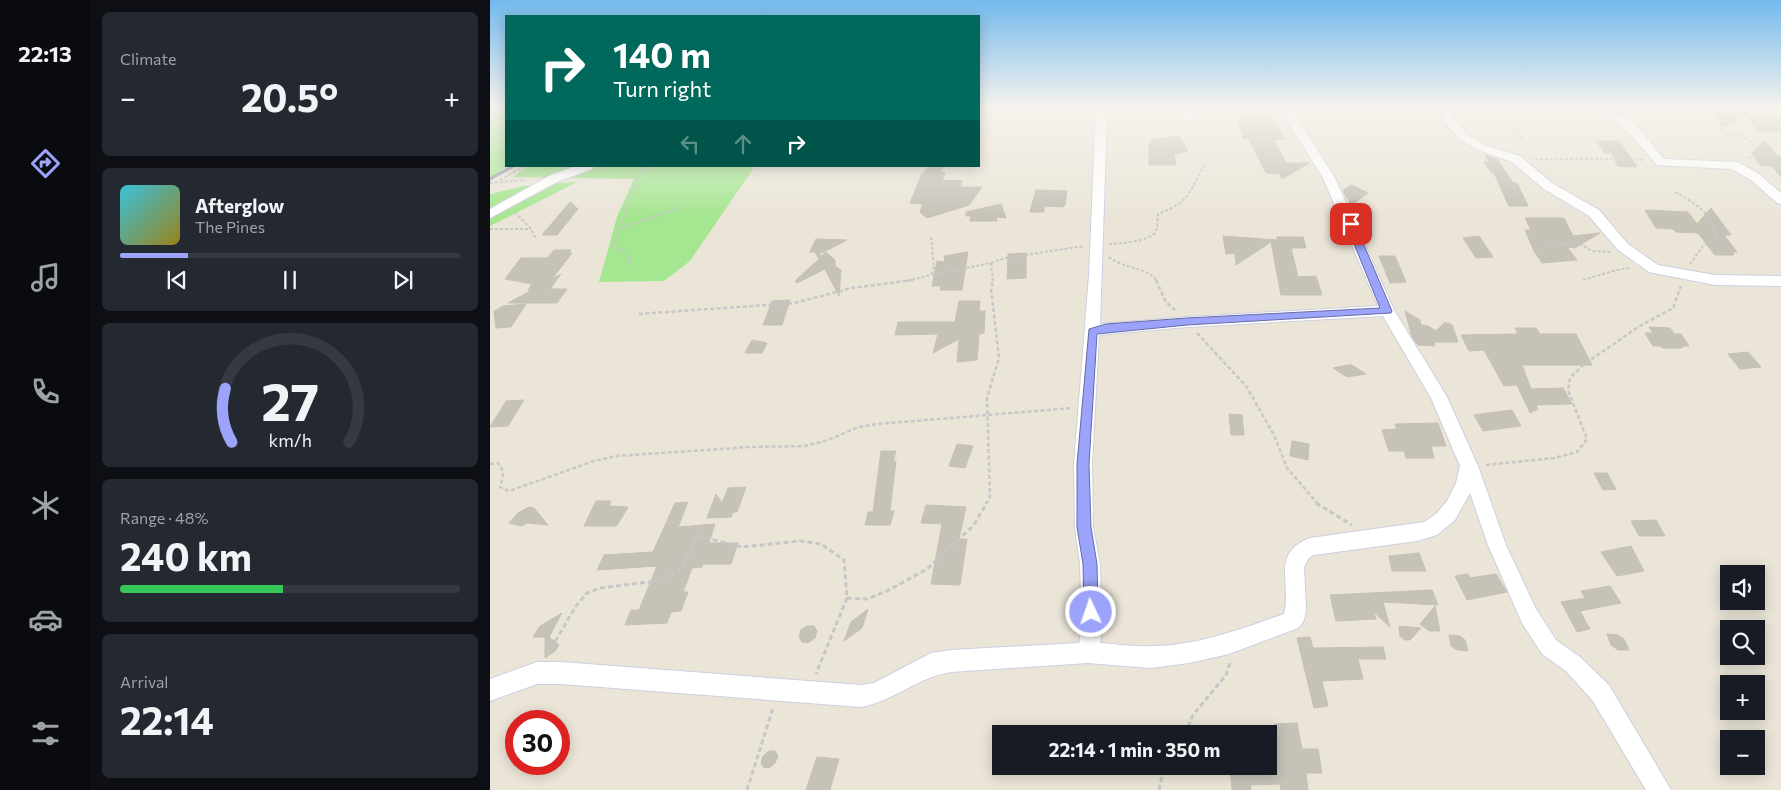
<!DOCTYPE html>
<html lang="en">
<head>
<meta charset="utf-8">
<style>
  :root { --surface:#171b24; --page:#242831; --text:#f1f3f6; --muted:#9ea1a6; --line:#363941; --accent:#9ba4fa }
  body { margin:0; font-family:Commissioner,sans-serif; background:var(--page); color:var(--text); height:100vh; display:flex; flex-direction:column; font-size:19px; white-space:nowrap }
  * { box-sizing:border-box; margin:0 }
  p { font-size:16px; color:var(--muted) }
  .icon { flex:none; width:28px; height:28px; fill:none; stroke:currentColor; stroke-width:2; stroke-linecap:round; stroke-linejoin:round }
  .map { position:relative; flex:1; overflow:hidden }
  .drawer { display:flex; flex-direction:column; gap:12px; padding:12px; background:#0d0f14; width:400px }
  .drawer>* { flex:none }
  .hud { position:absolute; left:15px; top:15px; width:475px; height:152px; border-radius:0px; box-shadow:0 2px 12px #0003; background:#00695c; color:#fff; overflow:hidden }
  .buttons { position:absolute; left:1230px; top:565px; display:grid; gap:10px }
  .buttons a { display:grid; place-items:center; width:45px; height:45px; border-radius:0px; background:var(--surface); box-shadow:0 2px 12px #0003; font-size:25px }
  .speed { position:absolute; left:15px; top:710px; display:flex; gap:10px; font-size:25px; font-weight:700; text-align:center }
  .speed>* { display:grid; place-content:center; width:65px; height:65px; border-radius:50%; background:var(--surface); box-shadow:0 2px 12px #0003; line-height:1 }
  .speed .limit { border:8px solid #d22; background:#fff; color:#111 }
  .pin { position:absolute; display:grid; place-items:center; width:42px; height:42px; color:#fff; margin:-21px; border-radius:10px; box-shadow:0 2px 8px #0006 }
  .me { position:absolute; width:55px; margin:-28px; rotate:357deg; stroke-linejoin:round; filter:drop-shadow(0 0 4px #0008) }
  .turn { display:flex; align-items:center; gap:18px; height:105px; padding:0 25px; font-size:22px }
  .turn .icon { width:65px; height:65px; stroke-width:2.5 }
  .turn b { display:block; font-size:35px; line-height:42px }
  .lanes { display:flex; align-items:center; height:48px; padding:0 25px; background:#0003; justify-content:center; gap:25px; direction:ltr }
  .lanes .off { opacity:.35 }
  .big { font-size:38px; font-weight:700; line-height:1.1 }
  .drawer .card { flex:1; display:flex; flex-direction:column; justify-content:center; gap:8px; min-width:0; padding:0 18px; border-radius:8px; background:var(--page) }
  .drawer .dial { align-items:center; gap:0 }
  .dial svg { height:130px; overflow:visible; fill:none; stroke:var(--line); stroke-width:7; stroke-linecap:round; text-anchor:middle }
  .dial text { fill:var(--text); stroke:none }
  .song { display:flex; align-items:center; gap:15px }
  .cover { width:60px; height:60px; border-radius:8px; background:linear-gradient(135deg,hsl(190 70% 55%),hsl(50 70% 35%)) }
  .played { height:5px; border-radius:2px; background:linear-gradient(90deg,var(--accent) 20%,var(--line) 20%) }
  .keys { display:flex; justify-content:space-around; direction:ltr }
  .heat { display:flex; justify-content:space-between; align-items:center; font-size:28px; direction:ltr }
  .charge { height:8px; border-radius:4px; background:linear-gradient(90deg,#34c759 48%,var(--line) 0) }
  .trip { position:absolute; left:502px; top:725px; width:285px; height:50px; border-radius:0px; background:var(--surface); box-shadow:0 2px 12px #0003; font-weight:700; line-height:50px; text-align:center }
  main { display:flex; flex:1; min-height:0 }
  .dock { display:flex; flex-direction:column; width:90px; justify-content:space-around; align-items:center; background:#090b0e; color:var(--muted) }
  .dock .icon { width:35px; height:35px }
  .dock .current { color:var(--accent) }
  .dock b { font-size:22px; color:var(--text) }
  .map>svg:first-child { display:block }
</style>
</head>
<body>
<main>
<nav class="dock">
<b>22:13</b>
<svg class="icon current" aria-label="directions" viewBox="0 0 24 24"><path d="M12 3l9 9-9 9-9-9zM9 14v-3h6M13 9l2 2-2 2"/></svg>
<svg class="icon" aria-label="music" viewBox="0 0 24 24"><path d="M9 18V5l10-2v13"/><circle cx="6" cy="18" r="3"/><circle cx="16" cy="16" r="3"/></svg>
<svg class="icon" aria-label="phone" viewBox="0 0 24 24"><path d="M5 4h4l2 5-3 2q2 4 5 5l2-3 5 2v4C11 20 4 13 5 4z"/></svg>
<svg class="icon" aria-label="climate" viewBox="0 0 24 24"><path d="M12 3v18M4 7l16 10M4 17L20 7"/></svg>
<svg class="icon" aria-label="car" viewBox="0 0 24 24"><path d="M5 17H2v-5l4-1 3-4h7l3 4 3 1v5h-3M9 17h6M6 11h13"/><circle cx="7" cy="17" r="2"/><circle cx="17" cy="17" r="2"/></svg>
<svg class="icon" aria-label="filters" viewBox="0 0 24 24"><path d="M4 7h16M4 17h16"/><circle cx="9" cy="7" r="2"/><circle cx="15" cy="17" r="2"/></svg>
</nav>
<section class="drawer">
<div class="card"><p>Climate</p>
<div class="heat"><a>−</a><b class="big">20.5°</b><a>+</a></div>
</div>
<div class="card">
<div class="song"><i class="cover"></i><div><b>Afterglow</b><p>The Pines</p></div></div>
<div class="played"></div>
<div class="keys"><svg class="icon" aria-label="previous" viewBox="0 0 24 24"><path d="M18 5L8 12l10 7zM5 5v14"/></svg><svg class="icon" aria-label="pause" viewBox="0 0 24 24"><path d="M8 5v14M16 5v14"/></svg><svg class="icon" aria-label="next" viewBox="0 0 24 24"><path d="M6 5l10 7-10 7zM19 5v14"/></svg></div>
</div>
<div class="card dial"><svg viewBox="0 0 100 80">
<path d="M14 69A42 42 0 1 1 86 69"/>
<path d="M14 69A42 42 0 0 1 10 36" stroke="#9ba4fa"/>
<text x="50" y="56" font-size="32" font-weight="700">27</text>
<text x="50" y="72" font-size="11">km/h</text>
</svg></div>
<div class="card"><p>Range · 48%</p><b class="big">240 km</b><div class="charge"></div></div>
<div class="card"><p>Arrival</p><b class="big">22:14</b></div>
</section>
<div class="map">
<svg width="1291" height="790" viewBox="0 0 1291 790">
  <rect width="100%" height="100%" fill="#ebe5d8"/>
  <path fill="#a5e690" d="M0 107H16V166H18L0 178Z
    M39 166H265L200 261 174 281 109 282 127 217 144 179 23 177Z
    M87 182 0 226V194L33 186Z"/>
  <path fill="#c6c2b8" stroke="#c6c1b2" d="M1222 107H1268L1245 123 1230 127V118Z
    M779 115 794 139 784 140 796 163H819L792 179 790 174 776 173 758 138 753 139 748 120Z
    M1256 117 1291 118V131H1269Z
    M689 136 698 151 684 154 686 165H659V144L661 145V140Z
    M1274 140 1287 155 1291 157V177L1282 166 1270 165 1262 154Z
    M1106 141H1129L1147 167 1128 166 1121 152 1115 153Z
    M995 155 1007 159 1023 183H1027L1038 206H1019L1004 173H1002L994 162 999 161Z
    M438 166H453L451 172 455 173 452 180 472 181 470 187H492L479 205 437 218 430 212 433 204 420 203 432 173H434Z
    M862 185 878 193 860 206 859 199 856 197 853 190Z
    M546 190 577 191 575 205 573 207 554 206V212H540Z
    M80 202 88 209 67 235H52Z
    M511 204 516 218 506 217 507 221H480L481 216H476V212Z
    M1221 208 1241 235H1234L1247 252H1242L1244 255H1225L1208 233 1186 232 1183 229 1166 228 1155 210 1198 212 1207 224Z
    M1035 218H1074L1083 236 1110 233 1085 248 1077 247 1087 260 1052 263 1044 251 1035 230H1041Z
    M733 236 787 240V237H813L816 248H801L808 277 826 276 832 295H791L781 242 746 265 745 253 736 254Z
    M989 236 1003 257 986 258 973 238Z
    M326 239 357 240 332 253 327 252 332 256 336 252 345 260V266L351 270 349 296 335 269 307 283 305 281 329 259 325 252H320Z
    M64 250H81L79 253H82L62 279 71 274 60 289H77L67 303H18L42 290H38L42 284 15 279 31 258H57Z
    M478 252 472 290H450L451 286H442L447 261 455 262 454 256Z
    M536 253V278L517 279 518 254Z
    M889 256H905L916 282 900 283Z
    M300 300 292 325H273L282 301Z
    M469 301H490L489 311H495L494 333 489 334 487 360 467 362 469 339 443 353 448 334 405 335 408 322H465Z
    M36 304 21 327 6 328 4 311 13 306Z
    M915 311 930 320 931 325 938 326 946 331 954 323H959L962 325 968 342H944L945 346 928 345 922 337Z
    M1159 327 1180 328 1184 334H1191L1199 346H1192L1193 348H1172L1170 346H1163L1155 333H1163Z
    M1025 328H1046L1050 334H1086L1102 365H1032L1041 389 1073 388 1082 404 1046 405 1048 409 1040 413 1027 385 1014 386 994 350 979 351 971 335 1028 334Z
    M262 340 277 343 272 353H255Z
    M1258 352 1271 367 1250 369 1238 354Z
    M858 365H862L876 374 857 377 843 368Z
    M34 400 18 426 0 427 16 401Z
    M1022 410 1031 426 993 431 984 415Z
    M739 414 752 415 754 435H741Z
    M948 423 956 446H941L944 458H916L914 451H899L892 430 907 429 905 424Z
    M802 441 819 444 818 460 800 456Z
    M467 444 483 446 475 468 459 466Z
    M391 451H406L403 462 406 461 400 511H404L400 525H375L378 512H383Z
    M1104 473H1117L1126 489 1113 490Z
    M256 487 247 512H243L241 517 217 518 226 494 232 503 238 488Z
    M106 501H121L119 506 138 507 128 524 126 526H94Z
    M198 502 188 527 225 524 219 543H248L241 564H213L212 567 202 568 193 592H198L191 611 181 612 177 623 135 625 141 610H149L167 566 107 570 114 555 163 552 185 503Z
    M436 505 476 507 469 539H477L470 585 441 584 452 524 431 523Z
    M39 507 44 508 58 525 38 523 31 526 19 523 28 513Z
    M1166 520 1175 536H1149L1141 521Z
    M1141 546 1154 571 1127 576 1111 552Z
    M929 553 936 571H902L899 556Z
    M978 574 980 578 1006 574 1017 592 977 600 965 576Z
    M1120 586 1131 603 1090 611 1100 629 1087 632 1071 602 1095 598 1091 591Z
    M942 590 948 605 893 602 900 627 884 612 886 619 846 621 840 595Z
    M945 606 950 631H939L930 624Z
    M378 609 372 628 354 641 361 622Z
    M72 613 59 637 69 645 65 651 55 658V637H43L50 626Z
    M317 626H324L327 631 325 638 318 643 312 642 309 637 311 630Z
    M909 626 931 628 920 640H915L910 636Z
    M1117 634 1128 635 1134 639 1139 650H1128L1121 645Z
    M959 635 970 636 975 640 978 651 967 650 961 646Z
    M820 637 823 648 893 647 896 659H868L873 679 832 681 838 706 824 708 807 638Z
    M807 723 812 749H828L832 773H816L818 790H791L790 784 760 785 761 790H742L740 766H779V739H786L784 724Z
    M279 751H285L288 756 285 763 279 768 273 767 271 762 273 756Z
    M327 757 349 759 340 790H316Z"/>
  <g fill="none" stroke-linecap="round" stroke-linejoin="round">
    <defs>
      <path id="street" d="M606 107H617V116L610 324 697 317 888 306 833 178 789 107H800L845 178 904 310 957 397 988 466 1016 545 1046 609 1066 640 1090 657 1119 685 1181 790H1156L1103 701 1076 671 1052 654 1032 623 998 545 980 493 965 520 947 535 927 541 824 555 819 558 814 567 816 608 815 617 812 624 808 628 739 654 699 663 660 668 598 663 461 672C428 677 404 701 371 707L71 684H47L0 701V679L47 662H71L371 685 384 683 441 653 461 650 589 643 592 628 590 564 585 527 584 464 599 275ZM893 316 941 398 970 466 966 483 957 501 946 514 934 522 820 538C780 553 802 585 794 614 751 629 707 646 660 646 643 647 626 644 610 643L612 628 610 564 603 527 602 464 609 335 697 327Z
        M694 107H705C704 115 702 121 694 123L688 120 694 113Z
        M951 107H962L964 118 977 135 996 146 1030 156 1062 183 1109 210 1138 244 1168 265 1225 275 1291 276V286L1225 285 1159 272 1128 250 1099 216 1054 189 1022 162 988 150 969 139 952 119Z
        M1107 108C1135 106 1159 140 1174 159L1248 162 1269 174 1291 193V204L1287 203 1261 180 1241 169 1167 165C1150 144 1132 122 1107 112L1105 110Z
        M86 166H104L102 169 67 182 0 218V209L59 176Z"/>
    </defs>
    <use href="#street" stroke="#cdcfe2" stroke-width="2"/>
    <path stroke="#c7c7c7" stroke-width="2" stroke-dasharray="3 2" stroke-linecap="butt" d="M553 107 559 126
      M1010 107 1034 141
      M1206 107 1237 134H1251L1272 152 1256 159
      M1045 159C1081 160 1118 157 1154 160
      M10 180 35 166
      M0 183 36 180
      M1185 192C1204 202 1226 216 1226 239L1213 246 1200 264
      M25 212 41 229 46 239
      M131 228 181 211 189 205
      M0 229H41
      M441 237 444 267 441 275 501 263 515 258 594 246
      M619 244C630 243 661 242 666 231 668 226 667 219 668 214 700 202 699 193 714 165
      M1060 244 1089 243 1102 251 1121 252
      M619 257C633 269 656 266 667 281
      M501 263 503 281
      M141 264 137 254 123 245 151 171 158 166
      M1093 280 1126 270 1140 268
      M417 281 441 275"/>
    <path stroke="#c7c7c7" stroke-width="2.5" stroke-dasharray="4 2.5" stroke-linecap="butt" d="M666 280 676 302 686 311
      M149 314 304 303 362 288 423 280
      M707 333 756 386 784 435 797 468 828 504
      M0 464 8 463C15 471 13 478 10 487L19 491 104 461 126 456 261 447 315 446 335 441 369 427 387 424 583 408
      M996 465 1064 458 1087 452 1097 439 1078 390 1080 378 1092 366 1148 327 1183 308 1191 286
      M496 504 500 497 497 398 509 358 501 289 503 280"/>
    <path stroke="#c7c7c7" stroke-width="3" stroke-dasharray="5 3" stroke-linecap="butt" d="M826 503 862 525
      M357 598 377 599 397 591 437 569 483 526 497 503
      M57 655 86 606 97 593 110 588 167 581 189 570 208 536 252 547 310 541 331 544 354 560 357 598 326 674
      M695 734 703 715 736 675 741 660
      M257 790 283 708
      M669 790 674 766"/>
    <use href="#street" fill="#fff" fill-rule="evenodd"/>
    <path stroke="#9b9cb4" stroke-width="3" d="M0 179 23 166"/>
  </g>
  <linearGradient id="sky" x2="0" y2="1"><stop stop-color="#73b9ed"/><stop offset="0.49" stop-color="#f6f3ed"/><stop offset="1" stop-color="#f6f3ed" stop-opacity="0"/></linearGradient>
  <rect width="1291" height="218" fill="url(#sky)"/>
  <path fill="#9ba4fa" stroke="#656ba2" d="M861 221 865 224 902 311 901 313 697 325 607 334 599 464 601 527 607 564 608 612 606 617 601 619 596 617 594 612 593 564 587 527V464L599 329 616 324 697 318 890 308 856 224Z"/>
</svg>
<div class="buttons">
<a><svg class="icon" aria-label="sound" viewBox="0 0 24 24"><path d="M4 9h4l5-4v14l-5-4H4zM17 9q2 3 0 6"/></svg></a>
<a><svg class="icon" aria-label="search" viewBox="0 0 24 24"><circle cx="10" cy="10" r="6"/><path d="M15 15l6 6"/></svg></a>
<a>+</a>
<a>−</a>
</div>
<div class="speed"><div class="limit">30</div></div>
<div class="pin" style="left:861px;top:224px;background:#d93025"><svg class="icon" aria-label="arrive" viewBox="0 0 24 24"><path d="M6 21V4h12l-3 4 3 4H6"/></svg></div>
<svg class="me" style="left:601px;top:612px" viewBox="-20 -20 40 40"><circle r="17" fill="#9ba4fa" stroke="#fff" stroke-width="3"/><path d="M0-11L8 9 0 5-8 9z" fill="#fff"/></svg>
<div class="trip">22:14 · 1 min · 350 m</div>
<div class="hud">
<div class="turn"><svg class="icon" aria-label="right" viewBox="0 0 24 24"><path d="M7 20v-9h11M14 6l5 5-5 5"/></svg><div><b>140 m</b>Turn right</div></div>
<div class="lanes"><svg class="icon off" aria-label="left" viewBox="0 0 24 24"><path d="M17 20v-9H6M10 6l-5 5 5 5"/></svg><svg class="icon off" aria-label="ahead" viewBox="0 0 24 24"><path d="M12 20V5M6 11l6-6 6 6"/></svg><svg class="icon" aria-label="right" viewBox="0 0 24 24"><path d="M7 20v-9h11M14 6l5 5-5 5"/></svg></div>
</div>
</div>
</main>
</body>
</html>
